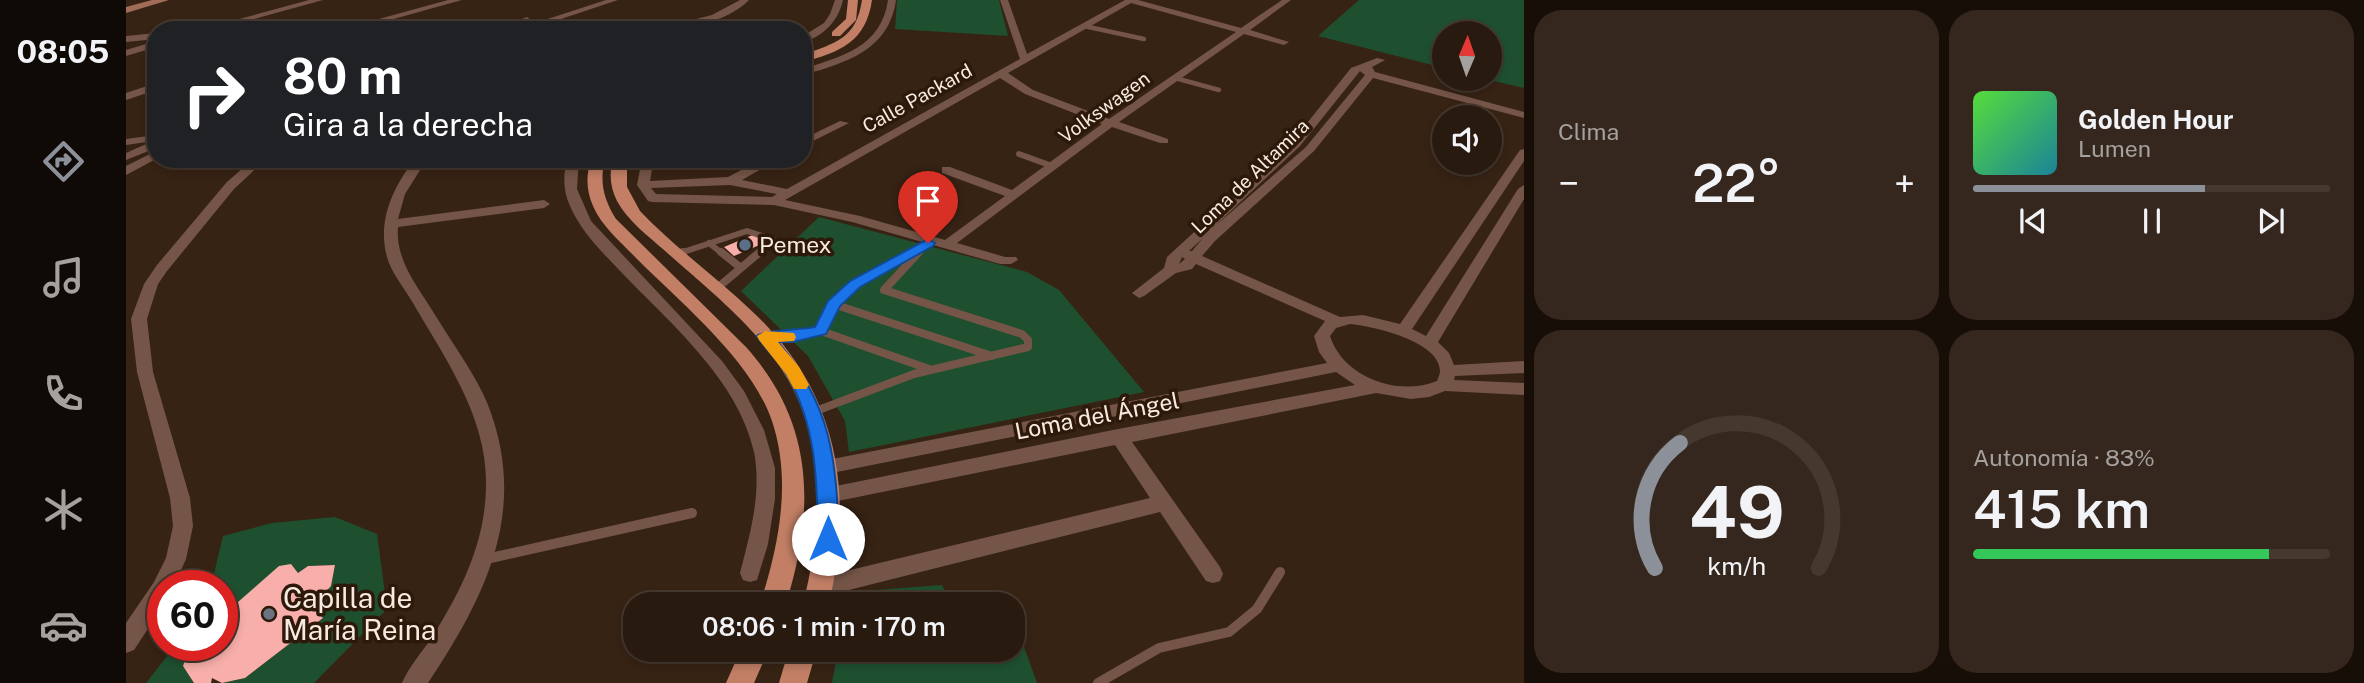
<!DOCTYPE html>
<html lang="es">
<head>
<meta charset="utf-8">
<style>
  :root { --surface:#291a0f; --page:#35271d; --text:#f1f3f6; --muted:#a5a19e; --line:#45382f; --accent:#8c9099 }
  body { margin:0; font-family:"Public Sans",sans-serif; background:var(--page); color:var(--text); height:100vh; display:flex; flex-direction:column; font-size:26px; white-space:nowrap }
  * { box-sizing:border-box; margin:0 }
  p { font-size:23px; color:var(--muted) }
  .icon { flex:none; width:38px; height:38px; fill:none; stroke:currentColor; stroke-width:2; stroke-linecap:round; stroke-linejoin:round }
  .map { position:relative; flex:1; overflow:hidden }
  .side { display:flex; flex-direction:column; gap:10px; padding:10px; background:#170e08; width:840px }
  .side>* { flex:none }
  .guide { position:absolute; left:21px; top:21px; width:665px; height:147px; border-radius:28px; box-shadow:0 4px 10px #0003,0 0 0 2px var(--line); background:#202124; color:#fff; overflow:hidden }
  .needle { width:46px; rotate:2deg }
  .tools { position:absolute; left:1306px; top:21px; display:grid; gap:14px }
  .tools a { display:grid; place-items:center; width:70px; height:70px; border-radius:50%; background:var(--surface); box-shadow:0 4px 10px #0003,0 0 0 2px var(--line); font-size:35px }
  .speed { position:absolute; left:21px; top:570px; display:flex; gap:14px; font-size:35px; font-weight:700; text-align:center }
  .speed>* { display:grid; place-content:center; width:91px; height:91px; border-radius:50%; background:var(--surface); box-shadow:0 4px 10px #0003,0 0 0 2px var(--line); line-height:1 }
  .speed .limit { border:10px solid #d22; background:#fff; color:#111 }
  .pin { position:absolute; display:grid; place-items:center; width:60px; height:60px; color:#fff; margin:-72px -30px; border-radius:50% 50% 50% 0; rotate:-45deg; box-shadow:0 0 7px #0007 }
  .pin .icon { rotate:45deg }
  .me { position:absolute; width:77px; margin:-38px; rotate:0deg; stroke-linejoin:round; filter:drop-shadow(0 0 5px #0008) }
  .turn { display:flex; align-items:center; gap:24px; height:147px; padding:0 21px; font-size:32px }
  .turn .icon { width:91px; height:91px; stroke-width:2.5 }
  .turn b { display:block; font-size:49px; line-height:60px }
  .big { font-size:52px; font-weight:600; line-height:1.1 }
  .side .widget { flex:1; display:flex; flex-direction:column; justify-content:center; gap:10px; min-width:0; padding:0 24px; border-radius:28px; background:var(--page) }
  .side .dial { align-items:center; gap:0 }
  .dial svg { height:182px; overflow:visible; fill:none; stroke:var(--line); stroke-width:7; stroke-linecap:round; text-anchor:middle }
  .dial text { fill:var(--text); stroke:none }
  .song { display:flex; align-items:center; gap:21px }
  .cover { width:84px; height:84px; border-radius:10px; background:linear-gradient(135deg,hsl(110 70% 55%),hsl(190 70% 35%)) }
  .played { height:7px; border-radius:4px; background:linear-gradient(90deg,var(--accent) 65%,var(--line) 65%) }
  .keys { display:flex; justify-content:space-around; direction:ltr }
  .heat { display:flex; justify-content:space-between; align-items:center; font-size:38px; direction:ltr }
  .charge { height:10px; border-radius:5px; background:linear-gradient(90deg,#34c759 83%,var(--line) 0) }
  .side .tiles { flex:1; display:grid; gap:10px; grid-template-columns:repeat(2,1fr) }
  .trip { position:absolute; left:497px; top:592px; width:402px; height:70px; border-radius:28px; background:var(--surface); box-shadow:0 4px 10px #0003,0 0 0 2px var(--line); font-weight:600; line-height:70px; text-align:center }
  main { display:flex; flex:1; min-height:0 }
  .menu { display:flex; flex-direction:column; width:126px; justify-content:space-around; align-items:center; background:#100a06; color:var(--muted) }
  .menu .icon { width:49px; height:49px }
  .menu .current { color:var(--accent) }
  .menu b { font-size:32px; color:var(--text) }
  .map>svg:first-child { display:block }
</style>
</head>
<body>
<main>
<nav class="menu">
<b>08:05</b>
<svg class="icon current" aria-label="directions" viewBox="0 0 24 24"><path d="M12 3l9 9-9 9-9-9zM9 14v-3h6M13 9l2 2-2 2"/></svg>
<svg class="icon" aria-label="music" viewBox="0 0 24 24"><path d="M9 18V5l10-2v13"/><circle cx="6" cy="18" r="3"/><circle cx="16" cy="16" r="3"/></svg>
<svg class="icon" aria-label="phone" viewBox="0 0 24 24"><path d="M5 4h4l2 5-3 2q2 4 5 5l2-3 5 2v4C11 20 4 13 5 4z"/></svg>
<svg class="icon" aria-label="climate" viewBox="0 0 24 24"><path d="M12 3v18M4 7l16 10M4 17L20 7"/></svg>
<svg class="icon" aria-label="car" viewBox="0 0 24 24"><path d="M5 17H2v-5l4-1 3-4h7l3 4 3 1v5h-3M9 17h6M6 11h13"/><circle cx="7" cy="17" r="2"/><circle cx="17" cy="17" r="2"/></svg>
</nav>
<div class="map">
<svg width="1398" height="683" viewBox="0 0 1398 683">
  <rect width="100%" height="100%" fill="#372314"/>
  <path fill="#1e502f" d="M771 0H873L882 36 769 29Z
    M1233 0H1398V88L1359 79H1363V33H1318V68L1192 36Z
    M693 217 901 272 933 290 1018 392 723 452 719 421 682 356 615 291Z
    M209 517 251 534 261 609 188 683H97L119 678 196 619 186 607 205 586 209 565 182 566 172 573 165 564 96 616V586H85L97 536 146 523Z
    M816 585 825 604H721L723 592Z
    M887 644H897L911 683H706L712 649H887Z
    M49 646H63L68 660H59L57 666 68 683H20Z"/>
  <path fill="#f8afab" d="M629 234 640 242 608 256 598 247Z
    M165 564 172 573 182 566 209 565 205 586 186 607 197 618 119 678 96 683 86 678 85 683H68L57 666 59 660H68L65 646H96V616L153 566Z"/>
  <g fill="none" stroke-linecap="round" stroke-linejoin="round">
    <path stroke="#755548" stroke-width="4.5" d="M958 26 1018 39
      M1049 78 1093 90"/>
    <path stroke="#755548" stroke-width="6" d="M893 154 926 166
      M583 243 597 254
      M551 254 621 231 648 240 632 254
      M783 254 802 243 792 254"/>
    <path stroke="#755548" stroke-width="8" d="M595 252 615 268
      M551 254 557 252
      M590 289 634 252
      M707 304 866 356
      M695 331 707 304 729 284 786 252
      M642 336 668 337 695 331 803 369
      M687 412 788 374 902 347V340L896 334 758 290 793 252"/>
    <path stroke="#755548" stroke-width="10" d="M360 559 566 513
      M972 683 1033 648 1103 632 1131 609 1154 572"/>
    <path fill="#755548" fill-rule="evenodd" d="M183 0H197L88 30H73Z
      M322 0H336L228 30H213Z
      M480 0H492L402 30H388Z
      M614 0H623C600 23 558 30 527 30L586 15Z
      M709 0H717C712 22 698 35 677 43V36L698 23 704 14Z
      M762 0H770C763 50 720 63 677 75V69C717 56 755 47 762 0Z
      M874 0H882L901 54 999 0H1012L1115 28 1156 0H1165L1124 30 1163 42 1158 45 1118 34 993 122 1042 139V143H1034L986 127 831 243 879 257H890L892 260 885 264H874L726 222 648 205 526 202 522 201 511 185 516 159H528L524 181 602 177 637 159H652L616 180 661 189 894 59ZM1005 3 1110 32 983 119 907 90 882 73ZM874 78 899 94 976 124 886 190 824 167H816V173L879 196 819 240 734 216 659 200ZM604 185 651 194 646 197 530 194 525 188Z
      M401 17 405 20 404 22 382 30H369Z
      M30 33V39L0 42V36Z
      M30 41V47L0 56V50Z
      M1251 58 1259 60 1246 67 1249 72 1398 112V118L1247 78 1188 151 1089 241 1076 256 1214 317 1237 315 1274 324 1394 150 1398 149V161L1286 329 1300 336 1392 189 1398 185V199L1312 342 1323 353 1328 365 1398 361V373L1329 376 1328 380 1398 383V395L1319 391 1303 397 1285 399 1250 393 1006 442 1094 567 1097 574 1094 581 1087 583 1080 581 1034 512 695 597 687 594 684 587 687 580 695 577 1024 498 989 445 702 503 695 501 692 495 695 489 992 429 1229 385 1210 372 701 474 694 472 692 467 694 462 701 460 1201 363 1193 352 1188 336 1199 321 1070 264 1066 269 1050 273 1018 296 1013 298 1006 293 1038 268 1041 257 1166 142 1225 68ZM1234 71 1239 75 1180 147 1088 227 1174 146ZM1077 238 1066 251H1063ZM1056 257 1059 259 1053 264ZM1224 324C1246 326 1314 341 1314 371 1314 374 1312 378 1311 381 1271 397 1217 377 1204 336L1210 328Z
      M30 83V90L0 100V93Z
      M714 121 723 123 677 146V139Z
      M30 135V148L0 160V153L27 141 0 145V139Z
      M30 151V159L0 175V166Z
      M127 159H140L108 189 41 271 32 284 21 319 27 372 64 498 67 526 60 559 48 586H37V606L8 650 0 653V623L28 582 40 558 47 526 44 498 11 372 5 319 18 284 31 265 100 183Z
      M289 159H301L279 194 272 219 418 200 424 204 418 208 272 227C269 262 294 289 311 318 328 346 350 375 362 405 403 510 360 596 302 683H276C283 667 295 653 305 639 335 591 359 544 360 487 362 418 320 360 287 303 278 288 265 272 261 257 251 221 267 187 289 159Z
      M441 159H453L451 189 465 221 596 361 618 391 638 430 649 468V499L642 544 631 580 624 582 617 580 614 573C624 534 636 493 628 452 612 380 545 324 496 273 477 253 455 232 444 206 437 191 437 175 441 159Z"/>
    <path fill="#a16d59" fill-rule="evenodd" d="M26 0H43L0 13V7Z"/>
    <path fill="#c27f66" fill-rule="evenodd" d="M722 0H732L730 20 714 36H706V32L720 19Z
      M736 0H746C740 42 714 52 677 62V55C711 42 730 39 736 0Z
      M465 159H479C473 182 478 200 490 219L620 347C689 424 689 509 660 604H634C653 545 666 481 646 421 625 360 556 304 511 259 495 242 476 227 467 206 460 190 460 175 465 159Z
      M487 159H501V187L514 211C549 248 592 278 629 314 713 394 728 494 703 604H677C694 537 700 460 670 395 642 335 586 293 538 250 521 235 502 221 491 201 484 187 483 174 487 159Z
      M615 649H643L628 683H600Z
      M663 649H691L681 683H653Z"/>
  </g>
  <path fill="#1a73e8" stroke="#114b97" stroke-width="2" d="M802 239 809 243 807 246 734 287 714 306 700 334 667 342H652C706 406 710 459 713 539L710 545 702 547 695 545 692 539C691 481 691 427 661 375 653 361 640 350 631 336 637 330 675 330 689 327L702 301 724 281Z"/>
  <path fill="#f59e0b" d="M639 331 668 333 670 337 668 341 652 342 673 367 683 385 680 389H668L660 374 633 340 631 336Z"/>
  <circle fill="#5c6f8a" stroke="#2d190a" stroke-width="2.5" cx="619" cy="245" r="7"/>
  <circle fill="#6b7280" stroke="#2d190a" stroke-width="2.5" cx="143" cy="614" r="7"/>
  <g text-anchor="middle" stroke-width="7" stroke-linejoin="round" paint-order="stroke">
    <g font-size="19" fill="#f8eae1" stroke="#2d190a">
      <text transform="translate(791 98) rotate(-29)" y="7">Calle Packard</text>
      <text transform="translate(978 107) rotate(-36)" y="7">Volkswagen</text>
      <text transform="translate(1124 176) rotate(-44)" y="7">Loma de Altamira</text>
    </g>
    <g font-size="23" fill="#f8eae1" stroke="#2d190a" text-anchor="start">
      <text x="633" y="253">Pemex</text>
    </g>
    <g font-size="23" fill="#f8eae1" stroke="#2d190a">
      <text transform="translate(971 416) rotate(-11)" y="8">Loma del Ángel</text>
    </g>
    <g font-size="28" fill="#f8eae1" stroke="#2d190a" text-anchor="start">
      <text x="157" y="608">Capilla de<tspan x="157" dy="32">María Reina</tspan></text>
    </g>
  </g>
</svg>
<div class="tools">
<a><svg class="needle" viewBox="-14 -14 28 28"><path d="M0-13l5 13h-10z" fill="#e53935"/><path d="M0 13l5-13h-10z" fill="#a5a19e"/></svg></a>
<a><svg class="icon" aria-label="sound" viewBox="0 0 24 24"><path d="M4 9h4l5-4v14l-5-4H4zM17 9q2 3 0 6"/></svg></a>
</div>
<div class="speed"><div class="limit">60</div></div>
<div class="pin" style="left:802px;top:243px;background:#d93025"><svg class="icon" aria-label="arrive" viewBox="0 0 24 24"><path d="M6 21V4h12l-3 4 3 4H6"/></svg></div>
<svg class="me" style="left:702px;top:539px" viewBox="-20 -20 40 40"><circle r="19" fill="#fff"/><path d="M0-13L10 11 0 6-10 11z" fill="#1a73e8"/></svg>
<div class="trip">08:06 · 1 min · 170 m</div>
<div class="guide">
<div class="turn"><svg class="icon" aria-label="right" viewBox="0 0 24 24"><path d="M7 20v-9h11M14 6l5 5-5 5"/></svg><div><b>80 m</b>Gira a la derecha</div></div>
</div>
</div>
<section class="side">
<div class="tiles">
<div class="widget"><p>Clima</p>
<div class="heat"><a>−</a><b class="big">22°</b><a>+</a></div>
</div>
<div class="widget">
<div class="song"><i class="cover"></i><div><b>Golden Hour</b><p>Lumen</p></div></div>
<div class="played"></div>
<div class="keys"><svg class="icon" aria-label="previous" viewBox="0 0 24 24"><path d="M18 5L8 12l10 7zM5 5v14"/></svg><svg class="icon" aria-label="pause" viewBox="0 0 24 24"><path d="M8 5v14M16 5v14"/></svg><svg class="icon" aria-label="next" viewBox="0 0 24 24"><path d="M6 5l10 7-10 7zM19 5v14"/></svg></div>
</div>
<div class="widget dial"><svg viewBox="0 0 100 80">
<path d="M14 69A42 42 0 1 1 86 69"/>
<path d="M14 69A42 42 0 0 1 25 14" stroke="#8c9099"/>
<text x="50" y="56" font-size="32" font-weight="700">49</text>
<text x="50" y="72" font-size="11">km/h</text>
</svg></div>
<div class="widget"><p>Autonomía · 83%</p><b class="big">415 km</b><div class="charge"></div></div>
</div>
</section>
</main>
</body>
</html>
